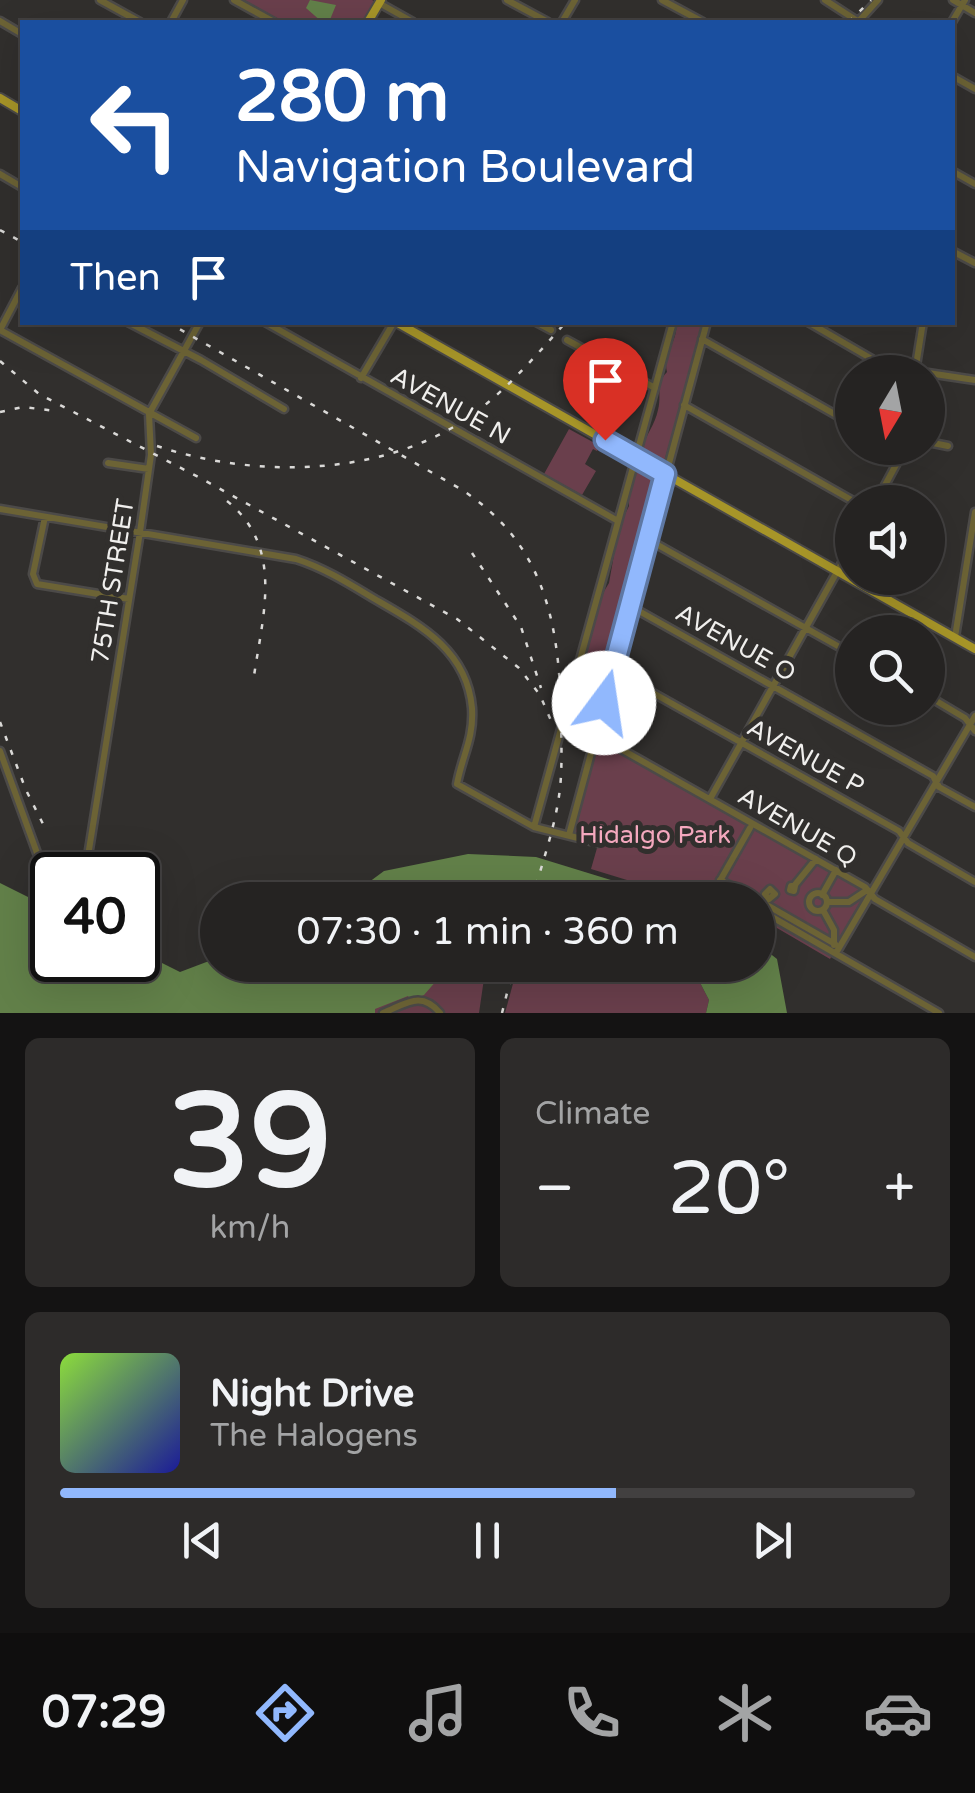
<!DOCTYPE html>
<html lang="en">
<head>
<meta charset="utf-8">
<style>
  :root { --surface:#252322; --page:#2d2b2a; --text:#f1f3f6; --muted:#a3a4a5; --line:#424040; --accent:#91b8fd }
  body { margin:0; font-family:"Varela Round",sans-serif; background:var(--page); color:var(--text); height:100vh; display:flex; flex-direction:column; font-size:38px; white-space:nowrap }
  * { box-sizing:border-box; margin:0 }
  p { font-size:32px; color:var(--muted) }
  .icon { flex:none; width:55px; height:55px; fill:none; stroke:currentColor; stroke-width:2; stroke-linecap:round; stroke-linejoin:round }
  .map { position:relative; height:1013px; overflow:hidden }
  .panel { display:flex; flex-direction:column; gap:25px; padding:25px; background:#141313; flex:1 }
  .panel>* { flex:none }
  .hud { position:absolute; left:20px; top:20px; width:935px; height:305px; border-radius:0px; box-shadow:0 10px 40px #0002,0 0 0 2px var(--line); background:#1a4fa0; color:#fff; overflow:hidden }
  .needle { width:65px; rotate:190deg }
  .buttons { position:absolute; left:835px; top:355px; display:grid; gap:20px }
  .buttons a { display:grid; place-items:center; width:110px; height:110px; border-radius:50%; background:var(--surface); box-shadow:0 10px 40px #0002,0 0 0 2px var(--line); font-size:50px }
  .speed { position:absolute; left:30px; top:852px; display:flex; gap:20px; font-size:50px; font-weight:700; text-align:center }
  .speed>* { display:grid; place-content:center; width:130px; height:130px; border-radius:50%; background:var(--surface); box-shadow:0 10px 40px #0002,0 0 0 2px var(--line); line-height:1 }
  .speed .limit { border:5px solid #111; border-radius:15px; background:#fff; color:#111 }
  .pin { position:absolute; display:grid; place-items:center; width:85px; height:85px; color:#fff; margin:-102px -42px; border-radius:50% 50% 50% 0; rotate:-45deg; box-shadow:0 0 10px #0007 }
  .pin .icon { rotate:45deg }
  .me { position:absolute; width:110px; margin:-55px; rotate:14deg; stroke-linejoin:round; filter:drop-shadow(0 0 8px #0008) }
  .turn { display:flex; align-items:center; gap:35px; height:210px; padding:0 50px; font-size:45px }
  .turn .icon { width:130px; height:130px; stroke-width:2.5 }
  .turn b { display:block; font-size:70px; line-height:85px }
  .then { display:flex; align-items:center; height:95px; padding:0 50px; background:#0003; gap:20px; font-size:38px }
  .big { font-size:75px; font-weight:600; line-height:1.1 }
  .panel .widget { flex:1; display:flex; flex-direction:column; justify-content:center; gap:15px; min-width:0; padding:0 35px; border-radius:15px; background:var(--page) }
  .panel .dial { align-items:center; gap:0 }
  .dial b { font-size:130px; line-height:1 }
  .song { display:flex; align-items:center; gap:30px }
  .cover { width:120px; height:120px; border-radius:15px; background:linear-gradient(135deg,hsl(90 70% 55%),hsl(240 70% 35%)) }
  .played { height:10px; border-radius:5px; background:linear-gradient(90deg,var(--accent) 65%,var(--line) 65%) }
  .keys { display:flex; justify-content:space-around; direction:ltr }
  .heat { display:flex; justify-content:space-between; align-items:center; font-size:55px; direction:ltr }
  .panel .tiles { flex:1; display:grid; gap:25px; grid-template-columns:1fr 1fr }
  .widget:last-child { grid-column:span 2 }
  .trip { position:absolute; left:200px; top:882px; width:575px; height:100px; border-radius:50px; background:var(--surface); box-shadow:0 10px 40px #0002,0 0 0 2px var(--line); font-weight:600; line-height:100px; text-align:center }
  .tabs { display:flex; height:160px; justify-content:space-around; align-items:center; background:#0f0e0e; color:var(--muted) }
  .tabs .icon { width:70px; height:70px }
  .tabs .selected { color:var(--accent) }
  .tabs b { font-size:45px; color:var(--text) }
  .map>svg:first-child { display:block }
</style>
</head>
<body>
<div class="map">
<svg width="975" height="1013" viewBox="0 0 975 1013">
  <rect width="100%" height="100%" fill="#312f2d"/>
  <path fill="#6a3f4c" d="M244 0H372L376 2 364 22H284Z
    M676 323H704L664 462 642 449C646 434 655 425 658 410 662 394 655 385 667 372 662 353 679 340 676 323Z
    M569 429 600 446 597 451 593 449 585 464 596 471 582 495 544 474Z
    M638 468 660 480V487L588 752 577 738 572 722 566 720 603 593 609 583 619 526 629 506V492Z
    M601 743 869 894 830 959 758 917V900H727L717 894 640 884 591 869 599 841 572 833 596 746Z
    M432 965H486L479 1013H362Z
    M518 965H660L695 973 709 1000 706 1013H505Z"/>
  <path fill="#628049" d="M310 0 336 5 329 22H322L306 8Z
    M468 854 536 857 676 900H366L361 888 384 871Z
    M0 883 52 909V960H138V951L180 972 217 958 218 965H450L424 995 410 1000 408 996 375 1009V1013H0Z
    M758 944 777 959 787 1013H706L709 1000 695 973 660 965H758Z"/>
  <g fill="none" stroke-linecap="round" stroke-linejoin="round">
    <defs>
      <path id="minor" d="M100 0 140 22
        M234 0 274 22
        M507 0 548 22
        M662 0 703 22
        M825 0 859 22
        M953 0 975 13
        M379 3 413 22
        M0 21 22 34
        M171 22 183 0
        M562 22 575 0
        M858 22 878 0
        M952 22 965 0
        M952 76 975 89
        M952 171 975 184
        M0 174 22 187
        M952 251 975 263
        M128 322 201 360 284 409
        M265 322 618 521
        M536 322 551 330
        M808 322 877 362 922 372
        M0 330 196 438
        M0 330 22 288
        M702 339 852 424
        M567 340 655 388
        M915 372 923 322
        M928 373 975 380
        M361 378 394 322
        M684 405 855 502
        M928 442 948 446
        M108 463 149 469
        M876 502 905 448
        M0 509 296 559C324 568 348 583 373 598 418 624 467 649 472 708 474 739 462 756 457 784L534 827 598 843
        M45 517 33 574 37 584 129 599
        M649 540 852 654
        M630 606 933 776 939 787 975 807
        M955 637 975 512
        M612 670 899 831 908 843 975 882
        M928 696 965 718 975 731
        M596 735 865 887 875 899 975 957
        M0 751 37 853
        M710 799 852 545
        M534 827 673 322
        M569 835 707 322
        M88 856 140 532 151 455 149 414 200 322
        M720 880 757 900
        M791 886H795L794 891 790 890Z
        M794 886 816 859
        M770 889 775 894 769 899 765 894Z
        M809 902a9 9 0 1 1 18 0a9 9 0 1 1-18 0Z
        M822 895 836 870
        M742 900 717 886 750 828
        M758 900 835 944
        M827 902H849L867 890
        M758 909 939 1013
        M823 910 834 930V945
        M836 953 975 716
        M383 1013C406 1004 421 990 440 1013"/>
      <path id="major" d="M368 22 381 0
        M0 98 22 111
        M396 322 975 649"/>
    </defs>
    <use href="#minor" stroke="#4c4a48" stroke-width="11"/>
    <use href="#major" stroke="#4c4a48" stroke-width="12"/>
    <use href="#minor" stroke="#6c6335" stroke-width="6"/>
    <use href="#major" stroke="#a79528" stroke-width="8"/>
    <path stroke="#dad9d7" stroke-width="2.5" stroke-dasharray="5 10" stroke-linecap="butt" d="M849 22 871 0
      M0 230 22 242
      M167 322 459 488C543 541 559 620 561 713 561 740 563 769 559 796 554 831 541 866 532 900
      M0 361 39 394 202 479 457 619 519 668 540 695 552 723
      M0 412 23 407 56 411
      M157 446C259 480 393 477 480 409 512 384 539 352 566 322
      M227 501C284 547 263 614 254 676
      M472 553 521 627 541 688
      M0 722 26 790 47 832
      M502 1013 514 965"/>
  </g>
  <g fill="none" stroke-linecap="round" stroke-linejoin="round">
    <defs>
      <path id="route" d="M604 703 665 474 605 440"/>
    </defs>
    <use href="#route" stroke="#5e78a4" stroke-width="25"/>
    <use href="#route" stroke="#91b8fd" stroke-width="18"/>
  </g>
  <g text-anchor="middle" stroke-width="10" stroke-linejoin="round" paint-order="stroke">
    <g font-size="25" fill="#f0efed" stroke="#312f2d">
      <text transform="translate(451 405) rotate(29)" y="9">AVENUE N</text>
      <text transform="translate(112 581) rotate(-81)" y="9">75TH STREET</text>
      <text transform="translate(736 642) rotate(29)" y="9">AVENUE O</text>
      <text transform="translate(806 756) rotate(29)" y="9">AVENUE P</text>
      <text transform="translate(798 826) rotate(30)" y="9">AVENUE Q</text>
    </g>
    <g font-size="25" fill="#f4a8be" stroke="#312f2d">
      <text x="655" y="843">Hidalgo Park</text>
    </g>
  </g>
</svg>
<div class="buttons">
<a><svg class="needle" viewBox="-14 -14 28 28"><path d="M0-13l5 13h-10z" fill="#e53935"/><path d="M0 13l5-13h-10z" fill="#a3a4a5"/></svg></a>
<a><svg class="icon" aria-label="sound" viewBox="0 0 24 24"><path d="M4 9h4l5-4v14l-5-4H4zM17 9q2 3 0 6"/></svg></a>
<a><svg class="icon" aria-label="search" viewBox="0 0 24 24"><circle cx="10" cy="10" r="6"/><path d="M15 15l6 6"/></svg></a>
</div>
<div class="speed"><div class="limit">40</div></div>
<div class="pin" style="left:605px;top:440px;background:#d93025"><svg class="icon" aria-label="arrive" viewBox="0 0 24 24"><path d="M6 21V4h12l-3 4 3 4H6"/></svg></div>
<svg class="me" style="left:604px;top:703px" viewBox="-20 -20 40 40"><circle r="19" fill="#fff"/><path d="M0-13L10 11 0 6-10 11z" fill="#91b8fd"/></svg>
<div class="trip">07:30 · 1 min · 360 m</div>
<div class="hud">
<div class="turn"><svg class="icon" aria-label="left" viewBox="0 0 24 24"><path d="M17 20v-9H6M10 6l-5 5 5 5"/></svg><div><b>280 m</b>Navigation Boulevard</div></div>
<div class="then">Then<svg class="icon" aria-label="arrive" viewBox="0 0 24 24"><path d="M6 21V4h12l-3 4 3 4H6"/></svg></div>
</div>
</div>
<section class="panel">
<div class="tiles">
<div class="widget dial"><b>39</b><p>km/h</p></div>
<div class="widget"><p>Climate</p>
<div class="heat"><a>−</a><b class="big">20°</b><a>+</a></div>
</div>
<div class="widget">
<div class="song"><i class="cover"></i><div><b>Night Drive</b><p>The Halogens</p></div></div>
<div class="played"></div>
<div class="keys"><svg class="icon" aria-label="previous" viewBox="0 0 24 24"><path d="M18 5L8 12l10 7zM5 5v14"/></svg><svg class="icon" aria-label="pause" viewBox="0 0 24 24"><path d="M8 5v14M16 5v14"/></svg><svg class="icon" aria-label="next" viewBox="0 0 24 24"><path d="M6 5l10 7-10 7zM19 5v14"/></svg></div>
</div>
</div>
</section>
<nav class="tabs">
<b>07:29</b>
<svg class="icon selected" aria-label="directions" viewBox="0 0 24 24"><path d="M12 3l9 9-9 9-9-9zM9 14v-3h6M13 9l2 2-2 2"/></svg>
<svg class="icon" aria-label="music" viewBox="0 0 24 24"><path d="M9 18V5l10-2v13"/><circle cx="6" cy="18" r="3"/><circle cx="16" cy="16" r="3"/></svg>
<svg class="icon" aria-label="phone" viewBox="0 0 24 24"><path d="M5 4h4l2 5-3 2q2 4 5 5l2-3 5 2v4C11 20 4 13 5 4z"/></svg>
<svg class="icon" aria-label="climate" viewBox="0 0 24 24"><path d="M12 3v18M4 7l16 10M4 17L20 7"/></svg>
<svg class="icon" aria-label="car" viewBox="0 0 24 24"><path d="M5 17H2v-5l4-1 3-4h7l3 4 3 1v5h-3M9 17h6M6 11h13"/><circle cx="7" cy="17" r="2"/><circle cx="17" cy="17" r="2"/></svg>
</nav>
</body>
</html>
